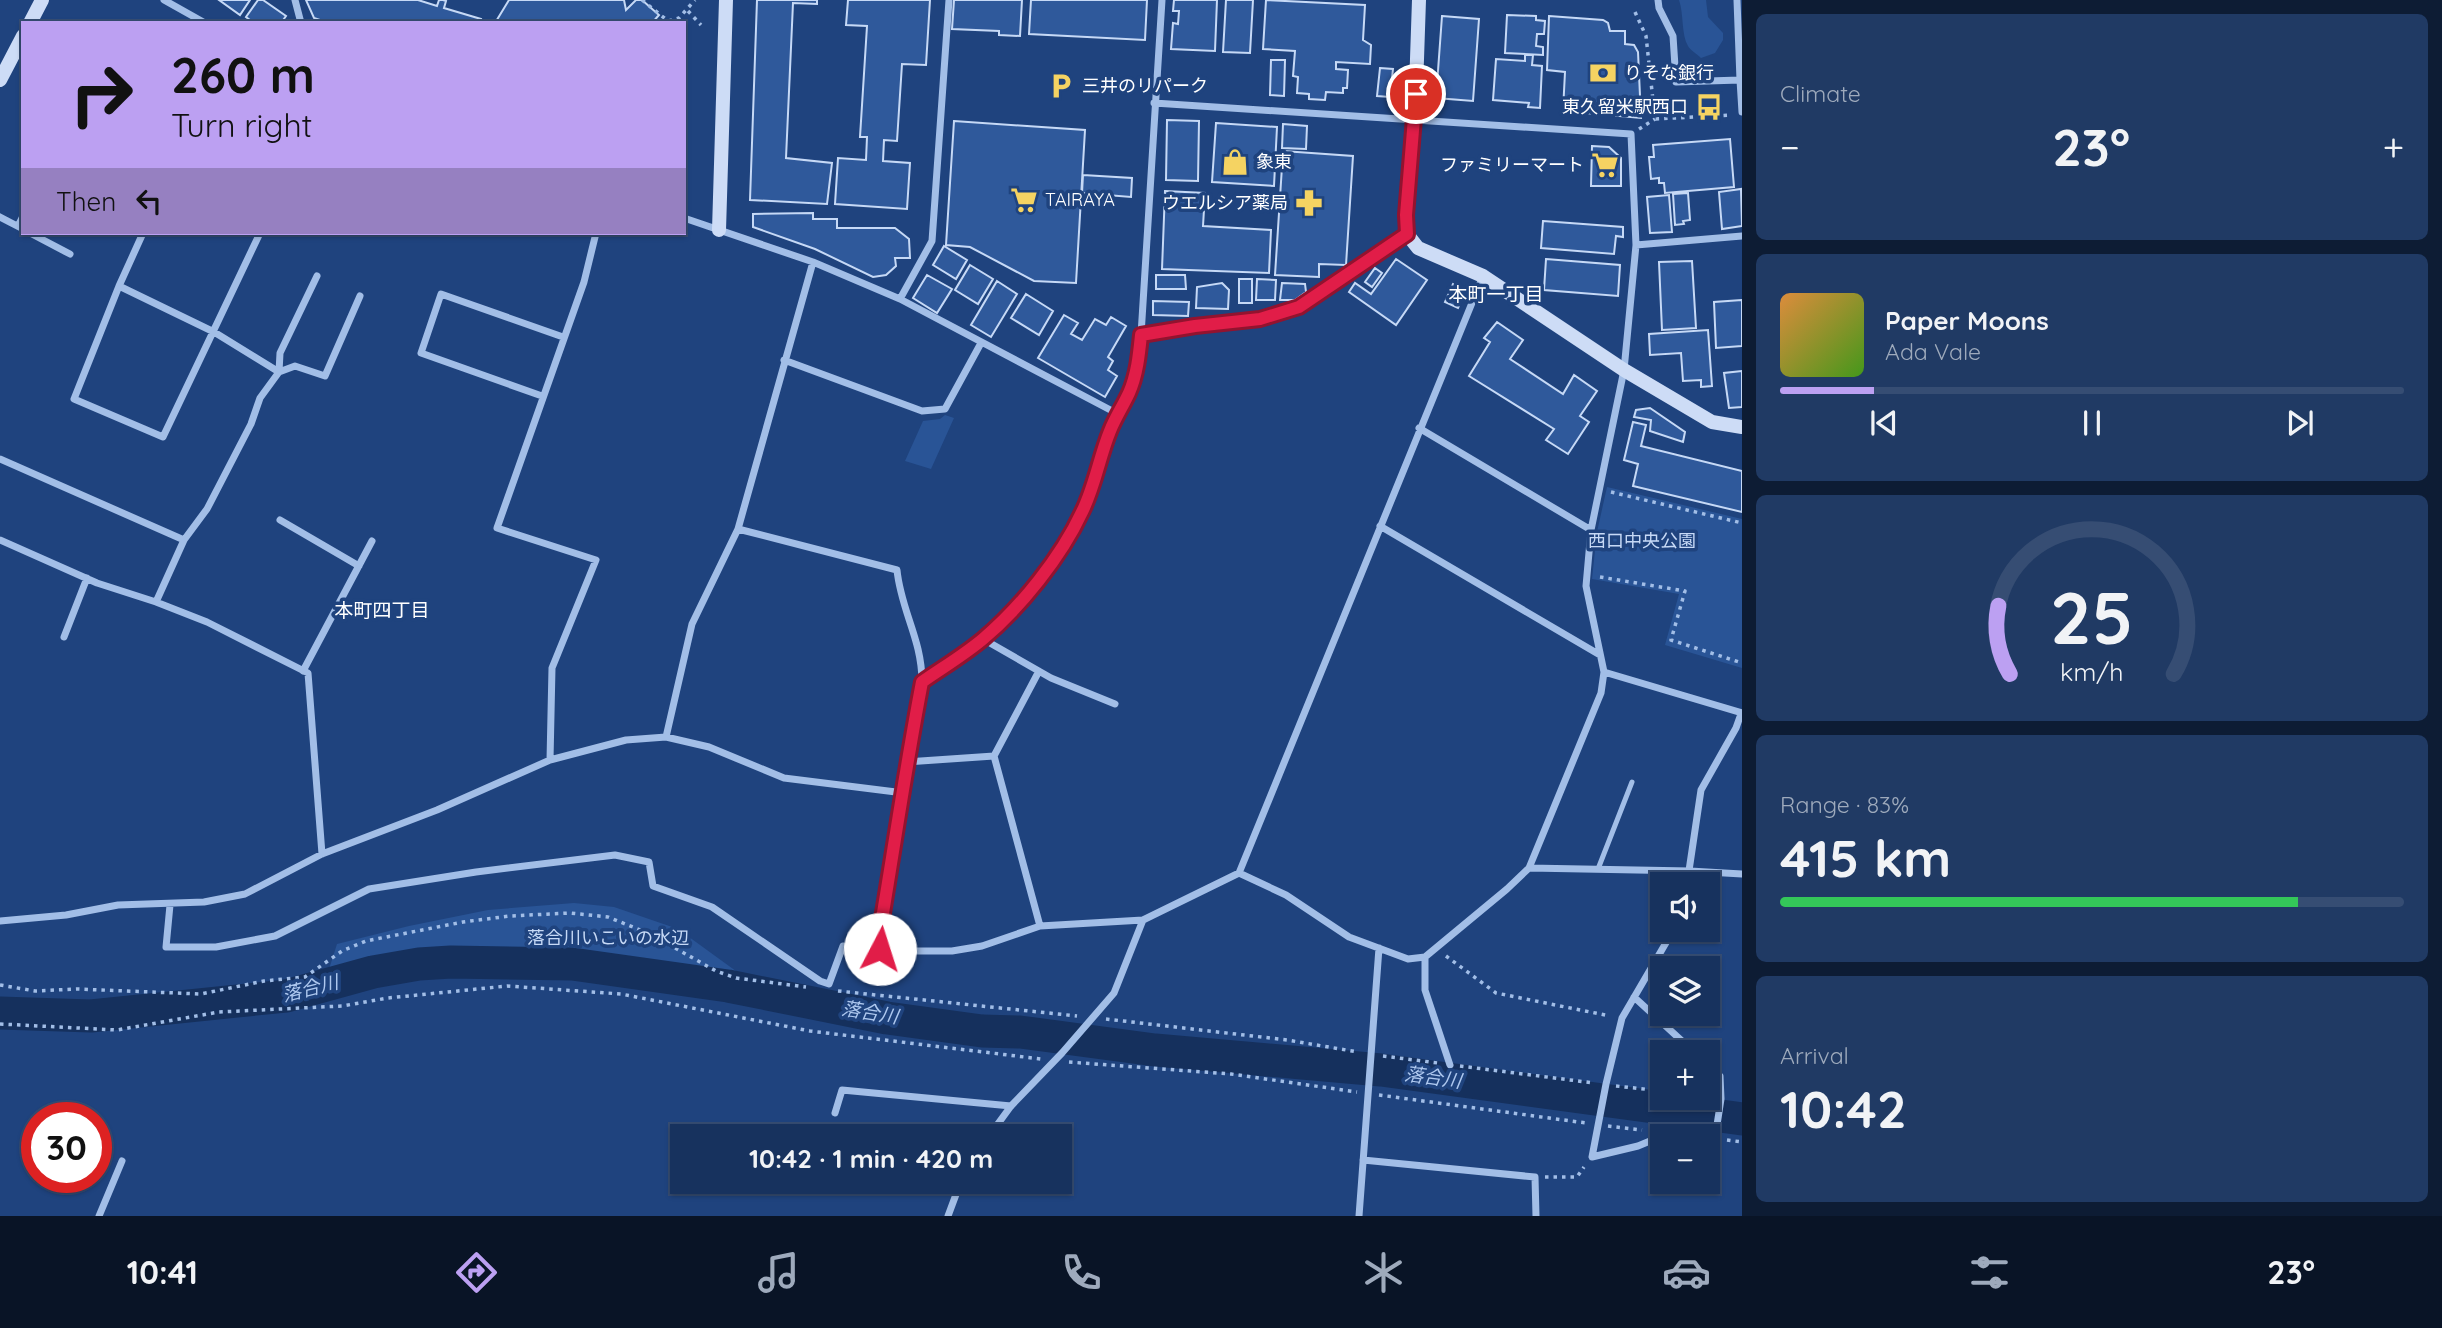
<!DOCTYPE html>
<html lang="en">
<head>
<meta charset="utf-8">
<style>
  :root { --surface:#17325e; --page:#203a64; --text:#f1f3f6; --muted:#9eaabc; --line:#364d73; --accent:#bca0f2 }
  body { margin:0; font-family:Quicksand,"Noto Sans JP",sans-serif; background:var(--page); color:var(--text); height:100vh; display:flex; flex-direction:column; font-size:26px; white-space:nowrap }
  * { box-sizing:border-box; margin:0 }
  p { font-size:23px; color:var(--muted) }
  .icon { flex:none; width:38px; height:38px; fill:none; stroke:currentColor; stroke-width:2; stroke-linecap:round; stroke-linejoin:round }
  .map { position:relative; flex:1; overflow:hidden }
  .sheet { display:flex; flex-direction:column; gap:14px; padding:14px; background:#0d1c34; width:700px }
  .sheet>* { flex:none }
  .guide { position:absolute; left:21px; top:21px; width:665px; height:214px; border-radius:0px; box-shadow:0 2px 5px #0004,0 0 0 2px var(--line); background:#bca0f2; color:#111; overflow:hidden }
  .tools { position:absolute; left:1650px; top:872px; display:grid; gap:14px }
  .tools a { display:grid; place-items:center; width:70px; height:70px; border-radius:0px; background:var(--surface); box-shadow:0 2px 5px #0004,0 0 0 2px var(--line); font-size:35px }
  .speed { position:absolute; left:21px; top:1102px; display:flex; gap:14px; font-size:35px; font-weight:700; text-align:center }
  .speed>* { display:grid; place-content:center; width:91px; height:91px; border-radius:50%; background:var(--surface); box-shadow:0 2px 5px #0004,0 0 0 2px var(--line); line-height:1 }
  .speed .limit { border:10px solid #d22; background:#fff; color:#111 }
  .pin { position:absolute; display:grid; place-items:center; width:60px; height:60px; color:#fff; margin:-30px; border:4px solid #fff; border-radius:50%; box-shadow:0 2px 7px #0007 }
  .me { position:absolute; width:77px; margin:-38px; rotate:5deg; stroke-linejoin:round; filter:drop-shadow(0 0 5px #0008) }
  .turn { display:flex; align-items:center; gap:24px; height:147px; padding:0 35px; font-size:32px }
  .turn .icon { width:91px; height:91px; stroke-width:2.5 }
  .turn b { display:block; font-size:49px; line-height:60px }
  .then { display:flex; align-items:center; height:66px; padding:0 35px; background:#0003; gap:14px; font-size:26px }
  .big { font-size:52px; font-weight:800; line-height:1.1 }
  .sheet .card { flex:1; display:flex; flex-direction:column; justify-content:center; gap:10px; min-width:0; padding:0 24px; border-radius:10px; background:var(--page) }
  .sheet .dial { align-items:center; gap:0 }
  .dial svg { height:182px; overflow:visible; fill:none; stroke:var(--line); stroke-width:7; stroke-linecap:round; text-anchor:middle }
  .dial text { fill:var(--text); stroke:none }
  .song { display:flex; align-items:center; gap:21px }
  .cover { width:84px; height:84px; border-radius:10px; background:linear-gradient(135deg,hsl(30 70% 55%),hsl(100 70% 35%)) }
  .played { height:7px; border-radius:4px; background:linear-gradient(90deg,var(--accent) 15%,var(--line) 15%) }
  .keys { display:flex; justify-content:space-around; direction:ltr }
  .heat { display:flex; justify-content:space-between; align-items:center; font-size:38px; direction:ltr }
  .charge { height:10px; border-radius:5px; background:linear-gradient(90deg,#34c759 83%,var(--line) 0) }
  .trip { position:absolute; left:670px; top:1124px; width:402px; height:70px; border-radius:0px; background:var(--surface); box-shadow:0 2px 5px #0004,0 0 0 2px var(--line); font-weight:800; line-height:70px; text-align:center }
  .dock { display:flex; height:112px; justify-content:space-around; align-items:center; background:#091426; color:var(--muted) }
  .dock .icon { width:49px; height:49px }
  .dock .active { color:var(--accent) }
  .dock b { font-size:32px; color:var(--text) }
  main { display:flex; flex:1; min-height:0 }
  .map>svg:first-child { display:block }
</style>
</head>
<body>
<main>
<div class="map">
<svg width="1742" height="1216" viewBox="0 0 1742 1216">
  <rect width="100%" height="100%" fill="#1f437e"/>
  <path fill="#295496" d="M1679 0H1706L1708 17 1723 33V40L1715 53 1701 58C1697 54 1690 50 1688 46 1681 34 1684 14 1679 0Z
    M945 415 954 418 931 469 905 461 923 421 940 419Z
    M1607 487 1742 519V668L1665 645 1679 594 1592 579 1597 532Z
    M574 903 614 907 678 929 740 974 737 988 573 964 451 962 373 972 324 985 337 944 409 926 488 910Z"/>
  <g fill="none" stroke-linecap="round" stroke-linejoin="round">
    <path stroke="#15305d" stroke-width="33" d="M0 1013 91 1016 286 996 373 972 419 964 451 962 572 964 728 986 887 1018 982 1031 1020 1032 1155 1050 1381 1070 1742 1119"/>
  </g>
  <path fill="#2f599b" stroke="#c6d9f6" stroke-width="2" d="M219 0H250L240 15Z
    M258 0H263L286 16 281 23H254L246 17Z
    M306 0H418L437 6 439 0H443L446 1 444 8 481 19 480 23H329L314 18Z
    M509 0H624L626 10 636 0H642L659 15 652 23H495Z
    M757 0H817V4L793 3 786 158 832 163 827 204 750 200Z
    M848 0H930L926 65 902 64 897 141 884 140 883 161 910 163 907 209 835 204 838 158 866 160 867 137H860L867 26 846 25Z
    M954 0H1022L1020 36 999 35V31L952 29Z
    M1031 0H1147L1145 40 1029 34Z
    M1174 0H1217L1215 51 1171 49 1173 23 1178 24 1179 11H1173Z
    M1226 0H1253L1250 53 1223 52Z
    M1266 0 1365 5 1363 40 1371 45 1370 64 1336 62V69L1348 70 1347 88H1343V93L1326 92 1325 100 1309 99V94L1297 93 1298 77 1293 76 1295 51 1263 49Z
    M1507 15 1536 16V20L1545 21 1544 34H1537L1536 46 1543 47V55L1505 53Z
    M1442 16 1479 19 1473 101 1436 98Z
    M1549 16 1603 20 1608 23 1610 31H1625V44L1634 45 1638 52 1641 118 1563 111 1565 72 1547 70Z
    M1525 55H1533L1532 65 1542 66 1540 108 1528 107 1529 103 1493 100 1496 59 1525 61Z
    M1271 60H1285L1284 96 1270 95Z
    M1380 68 1393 69 1390 97 1377 96Z
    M1167 120 1199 121 1198 181 1166 180Z
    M954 121 1085 130 1076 283 1034 281 970 247 946 245Z
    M1216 123 1277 127 1274 186 1212 182Z
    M1283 124 1307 126 1306 149 1282 148Z
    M1730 139 1734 187 1665 193 1664 183H1659V178L1651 179 1649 157H1654L1653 145Z
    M1592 146 1609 147 1621 158V186H1591Z
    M1283 151 1353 156 1346 265 1319 264V277L1275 275Z
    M1083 175 1132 178 1131 197 1082 193Z
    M1741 189 1742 226 1722 229 1719 192Z
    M1165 191 1205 193 1203 226 1271 230 1269 273 1162 269Z
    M1688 193 1690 220 1683 221 1684 224 1675 225 1673 194Z
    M1669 195 1672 232 1650 233 1647 197Z
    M813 213V219H837V228H895L909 239 910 258H895L896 266 886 275 873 277 815 249 753 227V214Z
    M1543 221 1623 227V237L1616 236 1614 254 1541 248Z
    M944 246 967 260 956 279 933 265Z
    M1396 259 1427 280 1396 325 1349 292 1355 283 1371 294Z
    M1546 259 1620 265 1618 296 1544 290Z
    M1692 261 1696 328 1662 330 1659 262Z
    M970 265 993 279 978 304 955 290Z
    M1375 268 1382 273 1372 287 1365 282Z
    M927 275 952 289 937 313 913 298Z
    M1156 275H1185L1186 289H1156Z
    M1239 279H1252V303H1239Z
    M1257 279 1276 280 1275 300H1256Z
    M997 281 1017 294 991 337 971 325Z
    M1222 283 1229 290 1228 309 1196 308 1197 287Z
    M1282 283 1305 284 1306 292 1295 300H1280Z
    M1453 284 1466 290 1458 308 1445 302Z
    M1026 294 1053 311 1039 335 1011 318Z
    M1742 300V346L1716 348 1714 302Z
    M1153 301 1189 302 1188 316 1153 315Z
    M1064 315 1078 323 1071 334 1082 340 1095 319 1106 325 1111 317 1126 326 1108 357 1113 361 1108 370 1117 376 1105 397 1038 358Z
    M1497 322 1523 340 1510 359 1563 394 1574 375 1597 391 1580 416 1589 422 1568 454 1546 440 1554 429 1469 376 1490 342 1484 338Z
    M1708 330 1712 386 1701 387V380L1683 381 1681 353 1650 355 1649 334Z
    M1742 371V407L1729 408 1724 373Z
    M1650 408 1685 432 1683 442 1650 431 1651 420 1634 417 1636 410Z
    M1633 422 1646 425 1641 446 1742 471V512L1633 486 1638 464 1624 460Z"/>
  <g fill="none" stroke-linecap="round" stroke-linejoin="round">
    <path stroke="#a2bee7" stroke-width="3.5" stroke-dasharray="3.5 5" stroke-linecap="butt" d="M642 0 668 21 679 18 695 0
      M688 11 701 25
      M1635 12 1646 36 1655 119 1732 115
      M1639 129 1655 119
      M1611 492 1742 523
      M1600 577 1685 591 1671 640 1742 663
      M1446 956 1496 993 1610 1016
      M0 985 35 991 77 989 201 994 264 981 305 977 342 951 366 941 463 922 510 916 570 913 608 917 650 934 716 971 736 978 806 987
      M838 991 1077 1016
      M1106 1019 1287 1040 1358 1052
      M0 1024 117 1030 219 1012 342 1006 388 998 507 986 621 994 810 1031 1041 1059
      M1383 1056 1438 1063
      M1069 1062 1231 1074 1357 1092
      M1460 1066 1594 1083
      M1616 1086 1662 1091
      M1379 1095 1586 1123
      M1608 1126 1642 1130
      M1727 1140 1742 1142
      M1545 1177H1577L1584 1167"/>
    <path stroke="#a2bee7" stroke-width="5" d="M1598 869 1632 782"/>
    <path stroke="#a2bee7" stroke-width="7" d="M164 0 205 23
      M295 0 301 23
      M1162 0 1141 335 1138 363 1130 390 1109 432 1096 477 1082 512 1067 539 1033 587 1003 619 983 639 922 682C906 765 894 848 880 931V949L890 951H952L982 946 1040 926 1143 920 1239 873 1483 276
      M1658 0 1659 8 1673 36 1676 82 1740 80 1737 0
      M1740 80 1742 112
      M1154 103 1631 134 1636 245 1624 370 1591 530 1586 586 1604 672 1601 693 1529 868 1507 889 1425 957 1408 959 1349 937 1286 895 1239 873
      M0 217 23 229
      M684 218 813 262 900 299 1118 414
      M18 226 23 216
      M30 233 70 254
      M143 233 119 286 74 399 163 437 260 233
      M1636 245 1742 236
      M317 276 280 353 279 372 295 366 325 376 360 296
      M900 299 932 241 949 0
      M1141 335 1194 326 1260 319 1299 307 1407 234
      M784 360 922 411 945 409 981 343
      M542 396 421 353 441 294 563 337
      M1419 428 1591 530
      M0 459 184 540
      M280 520 359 566
      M1380 526 1600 655
      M738 529 897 570C901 611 922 639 922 682
      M0 540 97 583 156 602 184 540 207 509 251 424 260 398 279 372 214 332 119 286
      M156 602 207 622 308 673 322 854
      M64 637 87 578
      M983 639 1051 678 1115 704
      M303 671 372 541
      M1039 671 994 756 1040 926
      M1604 672 1742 713
      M666 737 692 624 738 529 813 262
      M550 760 552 668 596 560 497 528 584 282 596 233
      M906 762 994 756
      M1529 868 1690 871 1742 874
      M1687 884 1701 790 1736 728 1741 714
      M170 905 166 947H216L275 936 369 889 476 872 615 855 649 862 653 886 712 907 820 981 829 984 843 946 857 949H880
      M0 921 66 915 118 905 204 902 245 894 322 854 437 810 550 760 626 740 666 737 709 747 784 778 904 793
      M1425 957V990L1450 1065
      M1634 997 1694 1052
      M1708 1065 1720 1076 1721 1099 1715 1138H1708
      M835 1113 842 1090 1011 1106
      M989 1136 1011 1106 1062 1053 1114 993 1143 920
      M1662 1136 1638 1146 1592 1157 1606 1084 1622 1018 1674 929
      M1663 1136 1668 1133 1690 1136
      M1363 1160 1535 1177 1536 1216
      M99 1216 122 1161
      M948 1216 961 1181
      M1359 1216 1379 948"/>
    <path stroke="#cddcf6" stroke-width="14" d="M1419 0 1415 118 1406 215 1407 234 1418 248 1483 276 1624 370 1712 422 1742 427
      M30 23 42 0
      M0 80 23 36
      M719 230 726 0"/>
  </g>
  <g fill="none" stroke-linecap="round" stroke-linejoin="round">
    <defs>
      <path id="route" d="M880 949V931C894 848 906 765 922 682 942 668 964 655 983 639 1021 607 1061 557 1082 512 1095 486 1099 458 1110 431 1115 418 1123 406 1129 393 1137 375 1139 355 1141 335L1195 326 1260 319 1299 307 1407 234 1406 215 1416 94"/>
    </defs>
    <use href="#route" stroke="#92132f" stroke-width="18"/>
    <use href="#route" stroke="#e11d48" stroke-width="12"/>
  </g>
  <defs>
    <symbol id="bank-bare" viewBox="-9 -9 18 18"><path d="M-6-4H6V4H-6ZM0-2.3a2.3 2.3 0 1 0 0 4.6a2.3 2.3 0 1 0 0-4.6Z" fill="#f5d362" stroke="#1f437e" stroke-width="2.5" paint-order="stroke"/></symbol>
    <symbol id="parking-bare" viewBox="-9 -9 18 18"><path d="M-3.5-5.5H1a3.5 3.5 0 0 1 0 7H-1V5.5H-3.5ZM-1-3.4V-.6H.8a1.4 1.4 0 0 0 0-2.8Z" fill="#f5d362" stroke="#1f437e" stroke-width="2.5" paint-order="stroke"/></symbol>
    <symbol id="bus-bare" viewBox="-9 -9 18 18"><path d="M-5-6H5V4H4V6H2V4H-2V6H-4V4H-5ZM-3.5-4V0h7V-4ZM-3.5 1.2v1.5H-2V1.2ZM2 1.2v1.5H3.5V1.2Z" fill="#f5d362" stroke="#1f437e" stroke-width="2.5" paint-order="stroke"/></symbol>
    <symbol id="shop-bare" viewBox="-9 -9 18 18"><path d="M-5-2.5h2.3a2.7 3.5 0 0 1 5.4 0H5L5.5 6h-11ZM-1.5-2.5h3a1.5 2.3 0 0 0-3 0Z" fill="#f5d362" stroke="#1f437e" stroke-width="2.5" paint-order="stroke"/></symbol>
    <symbol id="supermarket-bare" viewBox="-9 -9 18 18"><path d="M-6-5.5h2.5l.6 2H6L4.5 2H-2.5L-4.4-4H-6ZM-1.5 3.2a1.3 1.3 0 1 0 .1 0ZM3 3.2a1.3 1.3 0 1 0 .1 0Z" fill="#f5d362" stroke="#1f437e" stroke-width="2.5" paint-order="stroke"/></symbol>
    <symbol id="pharmacy-bare" viewBox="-9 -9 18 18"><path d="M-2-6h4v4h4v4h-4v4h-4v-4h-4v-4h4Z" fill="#f5d362" stroke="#1f437e" stroke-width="2.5" paint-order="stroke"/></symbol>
  </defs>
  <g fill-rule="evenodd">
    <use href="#bank-bare" x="1584" y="54" width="38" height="38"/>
    <use href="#parking-bare" x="1042" y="67" width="38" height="38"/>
    <use href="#bus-bare" x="1690" y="88" width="38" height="38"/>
    <use href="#shop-bare" x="1216" y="143" width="38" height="38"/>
    <use href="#supermarket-bare" x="1586" y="146" width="38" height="38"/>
    <use href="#supermarket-bare" x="1005" y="181" width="38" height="38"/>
    <use href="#pharmacy-bare" x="1290" y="184" width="38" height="38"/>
  </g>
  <g text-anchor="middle" stroke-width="7" stroke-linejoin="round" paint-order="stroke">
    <g font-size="18" fill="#fff" stroke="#1f437e" text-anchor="start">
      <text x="1624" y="79">りそな銀行</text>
      <text x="1082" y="92">三井のリパーク</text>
      <text x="1688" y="113" text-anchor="end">東久留米駅西口</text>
      <text x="1256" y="168">象東</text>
      <text x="1584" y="171" text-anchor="end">ファミリーマート</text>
      <text x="1045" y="206">TAIRAYA</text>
      <text x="1288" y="209" text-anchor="end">ウエルシア薬局</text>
    </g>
    <g font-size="18" fill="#c6d9f6" stroke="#1f437e">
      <text x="1642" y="547">西口中央公園</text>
      <text x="608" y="944">落合川いこいの水辺</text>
    </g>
    <g font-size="19" fill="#fff" stroke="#1f437e">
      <text x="1496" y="301">本町一丁目</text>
      <text x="382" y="617">本町四丁目</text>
    </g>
    <g font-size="19" font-style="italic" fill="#aec8ef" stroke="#1f437e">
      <text transform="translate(310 988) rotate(-14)" y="7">落合川</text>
      <text transform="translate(870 1012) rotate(9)" y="7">落合川</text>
      <text transform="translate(1433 1077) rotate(8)" y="7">落合川</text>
    </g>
  </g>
</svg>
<div class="tools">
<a><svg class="icon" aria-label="sound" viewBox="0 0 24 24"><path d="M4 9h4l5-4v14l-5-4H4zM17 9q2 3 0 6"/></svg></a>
<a><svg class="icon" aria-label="layers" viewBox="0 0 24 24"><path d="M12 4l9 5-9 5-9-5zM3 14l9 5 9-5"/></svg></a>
<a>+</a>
<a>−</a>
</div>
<div class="speed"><div class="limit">30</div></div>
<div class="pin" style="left:1416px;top:94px;background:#d93025"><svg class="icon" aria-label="arrive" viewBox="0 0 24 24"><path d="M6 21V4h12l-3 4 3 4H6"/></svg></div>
<svg class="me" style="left:880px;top:949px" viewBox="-20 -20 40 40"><circle r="19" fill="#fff"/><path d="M0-13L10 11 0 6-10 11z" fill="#e11d48"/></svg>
<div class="trip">10:42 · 1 min · 420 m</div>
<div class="guide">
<div class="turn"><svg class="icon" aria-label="right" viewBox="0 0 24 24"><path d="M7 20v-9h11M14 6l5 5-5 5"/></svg><div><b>260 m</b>Turn right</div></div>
<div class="then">Then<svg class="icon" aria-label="left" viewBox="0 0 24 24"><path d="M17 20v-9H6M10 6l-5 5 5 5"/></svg></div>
</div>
</div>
<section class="sheet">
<div class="card"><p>Climate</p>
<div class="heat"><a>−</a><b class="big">23°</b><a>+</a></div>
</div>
<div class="card">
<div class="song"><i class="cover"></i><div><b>Paper Moons</b><p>Ada Vale</p></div></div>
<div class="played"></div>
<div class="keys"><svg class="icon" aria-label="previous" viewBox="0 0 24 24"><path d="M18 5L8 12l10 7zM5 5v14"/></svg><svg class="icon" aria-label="pause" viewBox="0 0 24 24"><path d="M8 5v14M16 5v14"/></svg><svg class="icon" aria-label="next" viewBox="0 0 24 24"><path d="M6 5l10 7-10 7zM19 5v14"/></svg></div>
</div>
<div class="card dial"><svg viewBox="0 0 100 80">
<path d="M14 69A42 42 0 1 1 86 69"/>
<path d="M14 69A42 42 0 0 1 9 39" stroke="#bca0f2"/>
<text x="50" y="56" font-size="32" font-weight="700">25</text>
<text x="50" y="72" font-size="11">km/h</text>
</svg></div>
<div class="card"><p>Range · 83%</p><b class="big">415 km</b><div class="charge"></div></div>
<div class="card"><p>Arrival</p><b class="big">10:42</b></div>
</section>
</main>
<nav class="dock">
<b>10:41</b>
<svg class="icon active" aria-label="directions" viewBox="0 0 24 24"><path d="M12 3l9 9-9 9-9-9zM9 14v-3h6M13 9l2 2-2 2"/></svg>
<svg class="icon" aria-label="music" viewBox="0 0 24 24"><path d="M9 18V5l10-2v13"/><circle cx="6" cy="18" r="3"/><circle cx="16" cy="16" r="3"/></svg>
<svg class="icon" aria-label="phone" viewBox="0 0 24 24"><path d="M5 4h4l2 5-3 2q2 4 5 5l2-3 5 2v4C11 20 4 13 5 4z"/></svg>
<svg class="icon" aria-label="climate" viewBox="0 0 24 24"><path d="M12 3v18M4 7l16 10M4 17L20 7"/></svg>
<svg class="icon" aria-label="car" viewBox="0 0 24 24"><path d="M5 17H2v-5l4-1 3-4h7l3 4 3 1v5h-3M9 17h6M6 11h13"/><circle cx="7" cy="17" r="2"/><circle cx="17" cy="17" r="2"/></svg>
<svg class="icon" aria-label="filters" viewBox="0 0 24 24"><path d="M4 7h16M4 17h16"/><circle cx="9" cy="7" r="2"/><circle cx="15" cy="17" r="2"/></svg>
<b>23°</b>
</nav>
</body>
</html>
